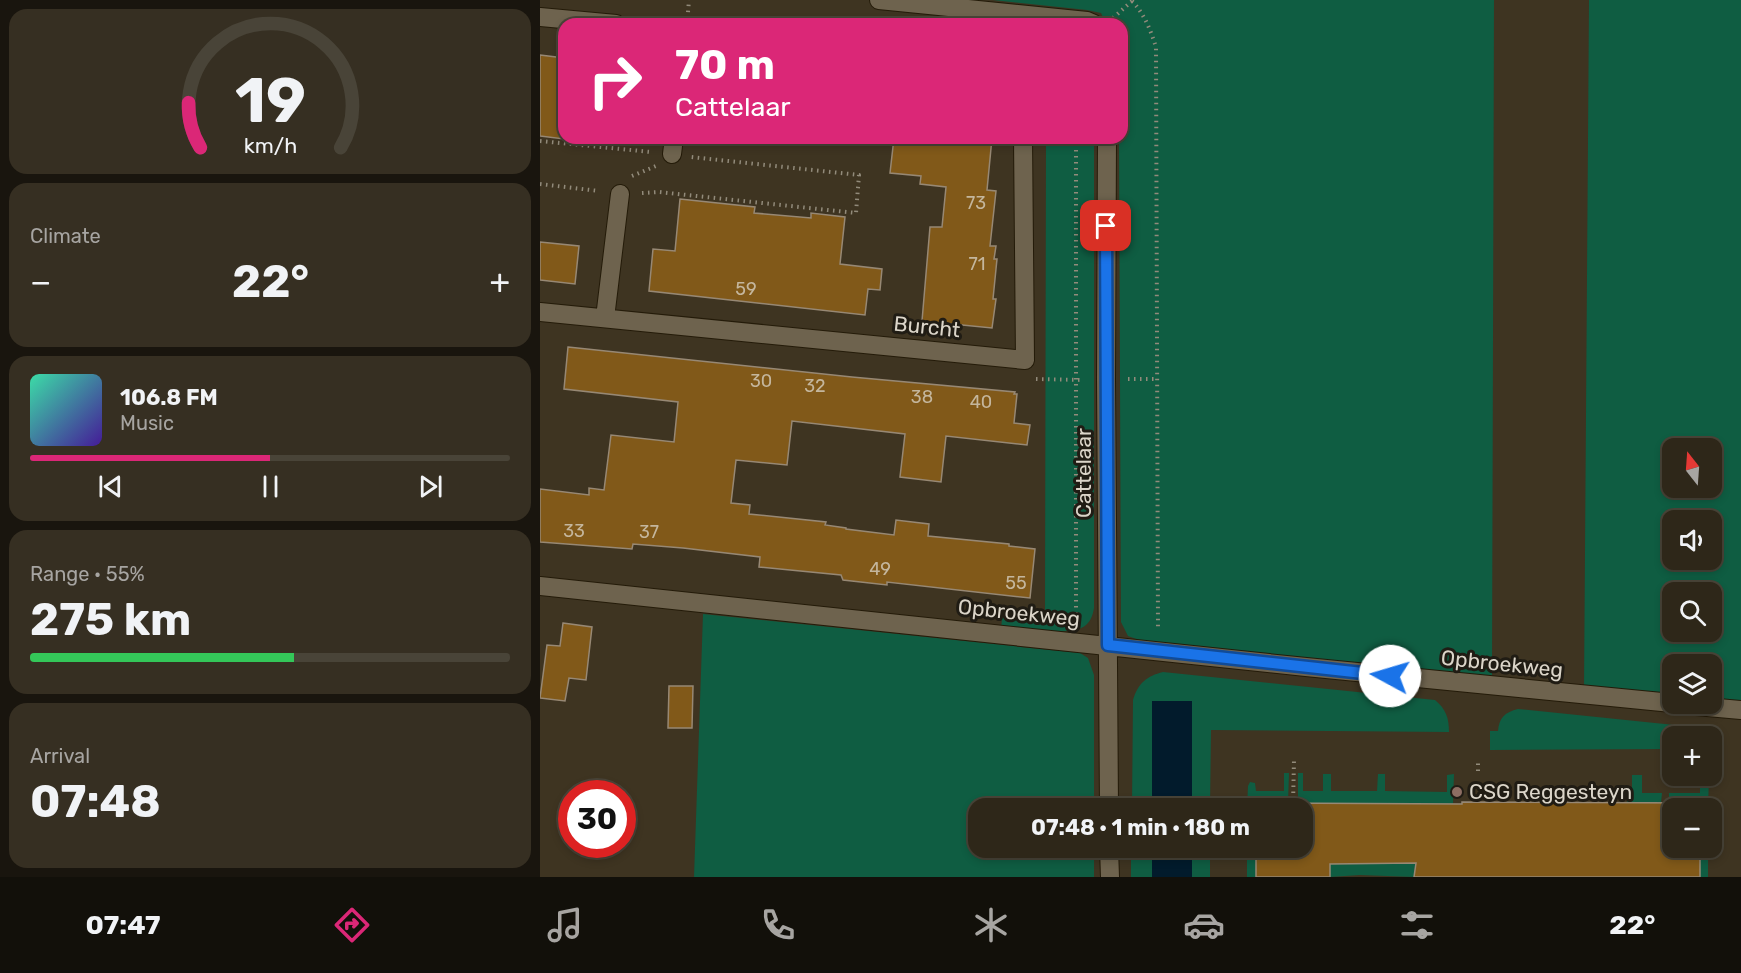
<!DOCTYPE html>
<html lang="en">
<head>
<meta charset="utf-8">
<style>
  :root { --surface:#2e2719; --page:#362f22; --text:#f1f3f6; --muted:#a7a5a2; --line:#494438; --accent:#db2777 }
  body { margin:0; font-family:Rubik,sans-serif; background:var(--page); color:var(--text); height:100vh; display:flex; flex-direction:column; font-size:22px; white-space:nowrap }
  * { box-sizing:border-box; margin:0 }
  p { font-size:20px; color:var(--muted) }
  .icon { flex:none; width:33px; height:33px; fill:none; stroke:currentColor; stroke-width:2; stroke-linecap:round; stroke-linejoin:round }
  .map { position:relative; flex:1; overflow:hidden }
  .panel { display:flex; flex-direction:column; gap:9px; padding:9px; background:#19150e; width:540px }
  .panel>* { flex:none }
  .guide { position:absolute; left:18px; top:18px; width:570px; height:126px; border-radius:18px; box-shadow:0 3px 9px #0003,0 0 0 2px var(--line); background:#db2777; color:#fff; overflow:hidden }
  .needle { width:39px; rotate:343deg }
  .tools { position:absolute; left:1122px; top:438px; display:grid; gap:12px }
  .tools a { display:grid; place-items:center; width:60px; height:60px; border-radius:12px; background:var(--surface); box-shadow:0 3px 9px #0003,0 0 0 2px var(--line); font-size:30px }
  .speed { position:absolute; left:18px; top:780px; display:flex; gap:12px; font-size:30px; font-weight:700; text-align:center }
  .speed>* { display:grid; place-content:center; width:78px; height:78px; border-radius:50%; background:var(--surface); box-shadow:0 3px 9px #0003,0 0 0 2px var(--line); line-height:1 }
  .speed .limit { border:9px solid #d22; background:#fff; color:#111 }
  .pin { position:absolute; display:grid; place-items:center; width:51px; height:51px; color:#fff; margin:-26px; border-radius:12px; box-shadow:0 3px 9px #0006 }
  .me { position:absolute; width:66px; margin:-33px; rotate:276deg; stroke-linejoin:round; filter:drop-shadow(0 0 4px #0008) }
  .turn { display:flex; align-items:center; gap:21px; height:126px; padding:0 18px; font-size:27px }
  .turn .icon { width:78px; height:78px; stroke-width:2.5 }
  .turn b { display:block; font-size:42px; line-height:51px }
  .big { font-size:45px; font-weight:700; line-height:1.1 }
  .panel .widget { flex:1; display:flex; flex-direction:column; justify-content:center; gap:9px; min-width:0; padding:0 21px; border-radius:18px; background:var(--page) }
  .panel .dial { align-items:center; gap:0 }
  .dial svg { height:156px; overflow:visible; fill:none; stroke:var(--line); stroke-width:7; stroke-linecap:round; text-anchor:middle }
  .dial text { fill:var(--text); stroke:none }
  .song { display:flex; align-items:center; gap:18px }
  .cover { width:72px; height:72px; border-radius:9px; background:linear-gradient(135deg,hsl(160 70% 55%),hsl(260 70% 35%)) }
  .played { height:6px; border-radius:3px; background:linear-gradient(90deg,var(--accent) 50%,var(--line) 50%) }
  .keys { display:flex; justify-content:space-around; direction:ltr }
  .heat { display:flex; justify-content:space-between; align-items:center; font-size:33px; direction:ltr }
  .charge { height:9px; border-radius:4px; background:linear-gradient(90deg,#34c759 55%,var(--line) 0) }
  .trip { position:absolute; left:428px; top:798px; width:345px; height:60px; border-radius:18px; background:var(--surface); box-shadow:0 3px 9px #0003,0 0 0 2px var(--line); font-weight:700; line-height:60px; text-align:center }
  .menu { display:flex; height:96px; justify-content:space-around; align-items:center; background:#12100a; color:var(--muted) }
  .menu .icon { width:42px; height:42px }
  .menu .current { color:var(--accent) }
  .menu b { font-size:27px; color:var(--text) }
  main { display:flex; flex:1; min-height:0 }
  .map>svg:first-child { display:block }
</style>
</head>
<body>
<main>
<section class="panel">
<div class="widget dial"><svg viewBox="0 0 100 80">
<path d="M14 69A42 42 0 1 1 86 69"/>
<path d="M14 69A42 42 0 0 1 8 46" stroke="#db2777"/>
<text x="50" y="56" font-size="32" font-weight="700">19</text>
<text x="50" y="72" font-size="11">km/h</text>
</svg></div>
<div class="widget"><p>Climate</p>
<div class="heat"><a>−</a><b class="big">22°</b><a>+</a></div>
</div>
<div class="widget">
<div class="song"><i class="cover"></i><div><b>106.8 FM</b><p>Music</p></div></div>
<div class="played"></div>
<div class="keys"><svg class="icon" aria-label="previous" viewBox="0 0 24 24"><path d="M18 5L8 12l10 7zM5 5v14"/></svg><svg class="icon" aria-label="pause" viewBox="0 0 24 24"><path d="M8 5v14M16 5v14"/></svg><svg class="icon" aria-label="next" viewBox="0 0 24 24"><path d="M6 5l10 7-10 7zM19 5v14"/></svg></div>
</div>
<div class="widget"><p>Range · 55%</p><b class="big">275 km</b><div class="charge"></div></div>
<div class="widget"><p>Arrival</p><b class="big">07:48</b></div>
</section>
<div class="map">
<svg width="1201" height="877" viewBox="0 0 1201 877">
  <rect width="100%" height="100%" fill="#3e3421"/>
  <path fill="#0f5d42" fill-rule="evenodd" d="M453 0H954L952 680 602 641 588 636 581 622 579 138H582V24H566L561 13 547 10Z
    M1049 0H1201V705L1172 702V664H1132V698L1044 689ZM1132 448H1172V488H1132ZM1132 520H1172V560H1132ZM1132 592H1172V632H1132Z
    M506 138H554V608C553 614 551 621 546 625 533 637 480 629 461 628L463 611 505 615Z
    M163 614 540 653 548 658 554 675V808H438V848H554V877H154Z
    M623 672 895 700C906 709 909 718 909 732L671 730 670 808H652V701H612V808H592L593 700C598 683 607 676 623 672Z
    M978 709 1144 726 1151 728 1158 736H1132V749L950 750V731H958C959 718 965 712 978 709Z
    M744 773H749L748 803H717L716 808H707L708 786 710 782 715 783 716 791H744Z
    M758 773H763V791H783V774H791V791H837L838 774H845V791L907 792V775L914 774 913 804 758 803Z
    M1092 775H1102V793H1122L1121 803 1087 802V793L1092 792Z
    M1160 776H1169L1168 808H1160L1159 803H1129V793H1160Z
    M591 848H612V877H591Z
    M652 848H670V877H652Z
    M707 848H716V877H707Z
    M1160 852H1168V877H1160Z
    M876 853 874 877 820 875 790 877V854C830 867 837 866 876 853Z"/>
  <path fill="#021b2c" d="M612 701H652V808H612Z
    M612 848H652V877H612Z"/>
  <path fill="#815919" stroke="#978874" stroke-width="1.5" d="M0 55 24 58V139L0 136Z
    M354 138H452L447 190 456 191 450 246H456L454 259H457L453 299H456L452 328 382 321 390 227H402L406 187 380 184 381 176 350 173Z
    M140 199 215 207 214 213 271 218V213L305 217 300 264 342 269 340 290 328 289 325 315 109 291 113 249 135 251Z
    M0 242 39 246 35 284 0 280Z
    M28 347 312 377 475 392 474 394H477L474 423 490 425 487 445 406 436 401 482 360 477 365 434 252 421 247 465 196 460 191 503 210 505 209 514 286 522 285 525 306 528V529L354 535 356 520 389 524 388 536 469 544V546L495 549 490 598 347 582V585L303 580 301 575 219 567 220 557 143 548 93 544 92 549 0 542V489L49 495V488L64 490 71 435 134 442 138 402 24 389Z
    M23 623 52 627 46 680 29 678 25 701 0 698 7 645 20 646Z
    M129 686H153L152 728H128Z
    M922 802 1160 803V808H1132V848H1160V877H874L876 863 790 864V877H716V848H762V808H716V803L922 804Z"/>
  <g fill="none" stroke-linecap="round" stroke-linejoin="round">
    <defs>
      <path id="street" d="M339 0 547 21 554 24
        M0 17 76 24
        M567 138 566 380 569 808
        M132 154 134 138
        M0 312 485 360 483 138
        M65 318 80 194
        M0 586 766 667 1132 703
        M1134 704 1201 710
        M569 848 570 877"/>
    </defs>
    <use href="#street" stroke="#241b09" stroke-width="20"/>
    <path stroke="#928b7b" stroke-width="4" stroke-dasharray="1.5 4.5" stroke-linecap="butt" d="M592 1C605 15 610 29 616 47L618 630
      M573 18 592 1
      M147 24 149 0
      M536 138V620
      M0 141 111 152
      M92 176 116 166
      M0 184 59 191
      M102 193 119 192 316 213 319 175 151 157
      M496 379 544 380
      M588 379H617
      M938 771V760
      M753 805 754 760"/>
    <use href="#street" stroke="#6e634e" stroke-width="18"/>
  </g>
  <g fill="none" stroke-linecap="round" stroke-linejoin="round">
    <defs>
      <path id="route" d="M566 226 568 645 850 676"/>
    </defs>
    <use href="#route" stroke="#114b97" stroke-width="15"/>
    <use href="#route" stroke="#1a73e8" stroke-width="10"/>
  </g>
  <circle fill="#8d6e63" stroke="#201c14" stroke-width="2" cx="917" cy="792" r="6"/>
  <g text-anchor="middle" stroke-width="6" stroke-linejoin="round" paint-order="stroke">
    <g font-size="18" fill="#c4b69d">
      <text x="436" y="209">73</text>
      <text x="437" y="270">71</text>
      <text x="206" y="295">59</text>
      <text x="221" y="387">30</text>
      <text x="275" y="392">32</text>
      <text x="382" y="403">38</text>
      <text x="441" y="408">40</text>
      <text x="34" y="537">33</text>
      <text x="109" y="538">37</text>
      <text x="340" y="575">49</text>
      <text x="476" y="589">55</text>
    </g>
    <g font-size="21" fill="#dbd5c9" stroke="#201c14">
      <text transform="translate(387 327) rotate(6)" y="7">Burcht</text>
      <text transform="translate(544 473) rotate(-90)" y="7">Cattelaar</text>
      <text transform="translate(479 613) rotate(6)" y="7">Opbroekweg</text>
      <text transform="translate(962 664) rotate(6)" y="7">Opbroekweg</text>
    </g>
    <g font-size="21" fill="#dbd5c9" stroke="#201c14" text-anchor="start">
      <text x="929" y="799">CSG Reggesteyn</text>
    </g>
  </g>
</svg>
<div class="tools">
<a><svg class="needle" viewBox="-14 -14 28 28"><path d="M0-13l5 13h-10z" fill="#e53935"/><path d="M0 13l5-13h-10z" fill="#a7a5a2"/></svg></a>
<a><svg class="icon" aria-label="sound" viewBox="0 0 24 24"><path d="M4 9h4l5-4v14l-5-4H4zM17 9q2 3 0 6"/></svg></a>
<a><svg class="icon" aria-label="search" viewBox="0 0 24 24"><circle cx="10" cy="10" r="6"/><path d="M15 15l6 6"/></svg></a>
<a><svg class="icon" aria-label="layers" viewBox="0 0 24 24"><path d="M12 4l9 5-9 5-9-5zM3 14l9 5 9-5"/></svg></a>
<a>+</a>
<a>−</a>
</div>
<div class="speed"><div class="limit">30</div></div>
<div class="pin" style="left:566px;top:226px;background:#d93025"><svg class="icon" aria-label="arrive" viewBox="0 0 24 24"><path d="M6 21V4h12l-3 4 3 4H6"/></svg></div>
<svg class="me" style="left:850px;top:676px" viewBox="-20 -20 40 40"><circle r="19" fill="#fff"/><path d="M0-13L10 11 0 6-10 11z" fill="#1a73e8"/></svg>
<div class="trip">07:48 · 1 min · 180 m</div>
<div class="guide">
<div class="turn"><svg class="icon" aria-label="right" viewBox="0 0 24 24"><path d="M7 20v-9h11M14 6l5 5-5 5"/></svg><div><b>70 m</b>Cattelaar</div></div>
</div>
</div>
</main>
<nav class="menu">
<b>07:47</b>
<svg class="icon current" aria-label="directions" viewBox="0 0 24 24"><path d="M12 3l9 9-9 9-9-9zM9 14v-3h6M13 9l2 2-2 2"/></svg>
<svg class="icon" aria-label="music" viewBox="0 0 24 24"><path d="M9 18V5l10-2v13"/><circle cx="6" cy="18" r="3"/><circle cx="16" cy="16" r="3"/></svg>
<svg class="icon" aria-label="phone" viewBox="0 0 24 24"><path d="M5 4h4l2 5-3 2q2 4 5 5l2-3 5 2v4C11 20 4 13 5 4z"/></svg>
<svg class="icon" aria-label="climate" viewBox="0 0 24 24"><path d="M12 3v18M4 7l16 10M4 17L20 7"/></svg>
<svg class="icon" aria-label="car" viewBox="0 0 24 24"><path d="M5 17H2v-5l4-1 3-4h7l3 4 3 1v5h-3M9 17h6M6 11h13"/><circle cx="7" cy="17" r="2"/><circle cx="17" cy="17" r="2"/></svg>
<svg class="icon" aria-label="filters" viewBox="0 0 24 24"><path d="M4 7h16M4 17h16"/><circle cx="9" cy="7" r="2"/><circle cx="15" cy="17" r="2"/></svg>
<b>22°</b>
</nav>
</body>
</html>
